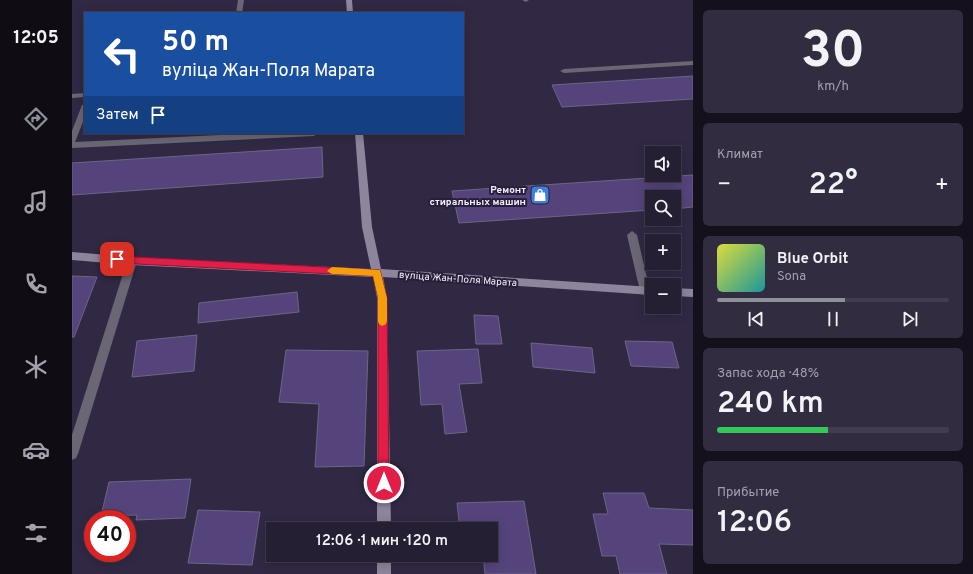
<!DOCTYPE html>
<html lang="ru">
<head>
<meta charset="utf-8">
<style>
  :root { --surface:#251f33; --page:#312c3f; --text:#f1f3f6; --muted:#a3a2ac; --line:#423d4e; --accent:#8c9099 }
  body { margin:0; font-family:Overpass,sans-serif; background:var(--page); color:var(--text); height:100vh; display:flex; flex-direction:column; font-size:15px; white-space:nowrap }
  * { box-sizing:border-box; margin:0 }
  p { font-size:13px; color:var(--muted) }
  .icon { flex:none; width:22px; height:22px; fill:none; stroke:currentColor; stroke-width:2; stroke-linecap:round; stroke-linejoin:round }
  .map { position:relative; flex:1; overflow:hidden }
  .details { display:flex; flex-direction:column; gap:10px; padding:10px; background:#14111c; width:280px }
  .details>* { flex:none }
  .top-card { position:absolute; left:12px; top:12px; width:380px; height:122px; border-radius:0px; box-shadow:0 2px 10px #0003,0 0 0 1px var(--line); background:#1a4fa0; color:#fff; overflow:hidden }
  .fabs { position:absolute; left:573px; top:146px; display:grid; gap:8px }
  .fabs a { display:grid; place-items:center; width:36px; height:36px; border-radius:0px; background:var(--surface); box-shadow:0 2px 10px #0003,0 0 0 1px var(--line); font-size:20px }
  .speed { position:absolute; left:12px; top:510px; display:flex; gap:8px; font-size:20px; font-weight:700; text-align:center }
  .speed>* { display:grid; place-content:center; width:52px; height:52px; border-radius:50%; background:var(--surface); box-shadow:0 2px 10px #0003,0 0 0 1px var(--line); line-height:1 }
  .speed .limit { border:6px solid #d22; background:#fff; color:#111 }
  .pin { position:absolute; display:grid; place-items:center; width:34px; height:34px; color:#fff; margin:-17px; border-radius:8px; box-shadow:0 2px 6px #0006 }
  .me { position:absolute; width:44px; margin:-22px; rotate:0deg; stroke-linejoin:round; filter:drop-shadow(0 0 3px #0008) }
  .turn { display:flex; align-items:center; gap:14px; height:84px; padding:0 12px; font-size:18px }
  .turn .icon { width:52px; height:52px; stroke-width:2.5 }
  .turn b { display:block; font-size:28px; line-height:34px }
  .then { display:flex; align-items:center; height:38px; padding:0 12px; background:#0003; gap:8px; font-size:15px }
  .big { font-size:30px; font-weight:600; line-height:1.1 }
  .details .tile { flex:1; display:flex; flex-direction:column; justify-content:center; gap:6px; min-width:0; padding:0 14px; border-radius:6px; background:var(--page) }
  .details .dial { align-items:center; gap:0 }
  .dial b { font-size:52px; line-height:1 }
  .song { display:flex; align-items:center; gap:12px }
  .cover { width:48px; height:48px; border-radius:6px; background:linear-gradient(135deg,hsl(60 70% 55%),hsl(180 70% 35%)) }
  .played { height:4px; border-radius:2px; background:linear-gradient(90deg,var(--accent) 55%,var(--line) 55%) }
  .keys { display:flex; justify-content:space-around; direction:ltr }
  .heat { display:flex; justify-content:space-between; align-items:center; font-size:22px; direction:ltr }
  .charge { height:6px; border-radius:3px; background:linear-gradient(90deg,#34c759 48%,var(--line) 0) }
  .trip { position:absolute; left:194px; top:522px; width:232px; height:40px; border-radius:0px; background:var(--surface); box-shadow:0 2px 10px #0003,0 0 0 1px var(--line); font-weight:600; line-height:40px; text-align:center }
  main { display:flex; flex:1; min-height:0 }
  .dock { display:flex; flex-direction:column; width:72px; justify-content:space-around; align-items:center; background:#0f0c14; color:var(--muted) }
  .dock .icon { width:28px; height:28px }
  .dock .active { color:var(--accent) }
  .dock b { font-size:18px; color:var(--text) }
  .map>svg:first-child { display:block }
</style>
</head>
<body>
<main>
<nav class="dock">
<b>12:05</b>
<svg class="icon active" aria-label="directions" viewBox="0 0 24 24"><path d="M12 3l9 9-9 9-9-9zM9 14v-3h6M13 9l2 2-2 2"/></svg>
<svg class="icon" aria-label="music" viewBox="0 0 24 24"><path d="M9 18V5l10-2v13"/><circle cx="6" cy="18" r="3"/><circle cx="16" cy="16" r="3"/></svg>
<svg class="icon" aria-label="phone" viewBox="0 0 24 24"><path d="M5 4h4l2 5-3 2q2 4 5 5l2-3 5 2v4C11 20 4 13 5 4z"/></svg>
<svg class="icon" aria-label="climate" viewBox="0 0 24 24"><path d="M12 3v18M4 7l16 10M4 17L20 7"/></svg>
<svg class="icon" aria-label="car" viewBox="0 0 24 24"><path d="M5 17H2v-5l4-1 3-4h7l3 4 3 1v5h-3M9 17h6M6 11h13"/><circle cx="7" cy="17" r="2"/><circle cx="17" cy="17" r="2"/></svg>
<svg class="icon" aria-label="filters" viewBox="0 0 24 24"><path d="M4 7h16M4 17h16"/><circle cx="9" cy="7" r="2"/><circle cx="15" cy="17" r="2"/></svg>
</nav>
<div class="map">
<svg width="621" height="574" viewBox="0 0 621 574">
  <rect width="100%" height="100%" fill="#312944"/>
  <path fill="#55447b" stroke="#6d6584" d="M621 76V99L490 107 480 85Z
    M250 147 251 177 0 195V163Z
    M621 175V207L602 209V197H580V210L387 223 380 191Z
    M0 276 25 277 2 337H0Z
    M225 292 227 312 126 323 127 303Z
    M402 315 426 316 430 344H404Z
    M125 335 122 371 60 377 65 341Z
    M553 341 600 342 607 368 559 366Z
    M459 343 520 348 523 373 461 367Z
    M406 349 410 383 387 384 395 432 373 434 370 404 349 405 345 351Z
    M214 350 296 351 292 466 243 467 247 404 207 402Z
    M119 479 113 518 64 520 65 515 29 516 37 482Z
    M531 493H572L577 508 621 510V545L587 544 595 574H548L544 556H530L521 514H536Z
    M452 501 464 574H413L411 555H419V529H388L385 503Z
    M126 510 188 512 180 565 116 563Z"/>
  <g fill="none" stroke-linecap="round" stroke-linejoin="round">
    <path fill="#6b6674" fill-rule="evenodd" d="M166 0H172L170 13H164Z
      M450 0H457L454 2Z
      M621 61V65L492 73 488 71 492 69Z
      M13 93V97L0 98V94Z
      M10 105H13V117L3 142 187 133H246L242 136 0 148V131Z
      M560 231 565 235 578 291 577 294 573 295 569 294 568 291 555 235Z"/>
    <path fill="#6b6674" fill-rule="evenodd" d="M60 257 63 258 65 261 6 454 4 458 0 460V435L55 261 57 258Z"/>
    <path fill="#8d859b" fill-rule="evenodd" d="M274 0H280L281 13H275Z
      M283 133H291L300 227 309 269 580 287V295L311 277 315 298 319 529H305V298L301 277 60 265 0 260V252L60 257 299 269 290 227Z
      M602 288 621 289V297L602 296Z
      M305 555H319V574H305Z"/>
  </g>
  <path fill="#e11d48" stroke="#92132f" d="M45 256 308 270 315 298 317 483 316 487 312 488 307 487 306 483V298L301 276 45 263 40 259Z"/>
  <path fill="#f59e0b" d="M260 267 308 270 315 298V321L314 324 310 326 307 324 306 321V298L301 276 260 274 255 271Z"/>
  <defs>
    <symbol id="shop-square" viewBox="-11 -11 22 22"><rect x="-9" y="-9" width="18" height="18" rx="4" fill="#3f7fe0" stroke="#271f39"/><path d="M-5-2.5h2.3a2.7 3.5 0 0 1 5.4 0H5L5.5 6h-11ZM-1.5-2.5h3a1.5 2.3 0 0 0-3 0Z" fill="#fff"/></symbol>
  </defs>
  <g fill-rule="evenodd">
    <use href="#shop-square" x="457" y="184" width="22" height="22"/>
  </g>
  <g text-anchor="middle" stroke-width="4" stroke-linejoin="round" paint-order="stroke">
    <g font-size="10" font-weight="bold" fill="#f4f0ff" stroke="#271f39" text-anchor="end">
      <text x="454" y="193">Ремонт<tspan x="454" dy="12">стиральных машин</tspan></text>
    </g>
    <g font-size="10" fill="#f4f0ff" stroke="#271f39">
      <text transform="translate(386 278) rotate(4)" y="4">вуліца Жан-Поля Марата</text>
    </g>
  </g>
</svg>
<div class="fabs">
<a><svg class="icon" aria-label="sound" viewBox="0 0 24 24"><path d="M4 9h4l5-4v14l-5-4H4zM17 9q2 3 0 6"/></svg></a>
<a><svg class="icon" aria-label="search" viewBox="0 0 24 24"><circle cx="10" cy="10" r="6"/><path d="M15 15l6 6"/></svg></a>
<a>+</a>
<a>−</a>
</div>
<div class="speed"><div class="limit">40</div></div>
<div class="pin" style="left:45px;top:259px;background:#d93025"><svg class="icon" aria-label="arrive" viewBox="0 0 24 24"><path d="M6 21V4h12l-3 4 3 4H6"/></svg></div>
<svg class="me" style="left:312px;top:483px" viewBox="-20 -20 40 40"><circle r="17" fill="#e11d48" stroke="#fff" stroke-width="3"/><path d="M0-11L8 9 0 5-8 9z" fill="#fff"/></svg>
<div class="trip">12:06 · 1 мин · 120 m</div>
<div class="top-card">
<div class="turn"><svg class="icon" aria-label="left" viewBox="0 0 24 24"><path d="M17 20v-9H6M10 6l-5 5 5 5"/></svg><div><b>50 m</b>вуліца Жан-Поля Марата</div></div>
<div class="then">Затем<svg class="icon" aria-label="arrive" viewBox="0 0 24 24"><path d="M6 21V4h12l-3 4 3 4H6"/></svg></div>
</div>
</div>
<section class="details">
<div class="tile dial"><b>30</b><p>km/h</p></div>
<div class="tile"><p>Климат</p>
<div class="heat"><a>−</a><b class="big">22°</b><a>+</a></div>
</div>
<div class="tile">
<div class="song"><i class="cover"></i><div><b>Blue Orbit</b><p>Sona</p></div></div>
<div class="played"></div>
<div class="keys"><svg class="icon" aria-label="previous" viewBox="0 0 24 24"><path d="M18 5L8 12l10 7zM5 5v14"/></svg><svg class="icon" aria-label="pause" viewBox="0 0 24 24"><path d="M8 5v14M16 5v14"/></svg><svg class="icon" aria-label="next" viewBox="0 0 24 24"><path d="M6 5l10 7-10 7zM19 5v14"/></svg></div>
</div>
<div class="tile"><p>Запас хода · 48%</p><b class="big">240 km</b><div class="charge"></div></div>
<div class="tile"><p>Прибытие</p><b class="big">12:06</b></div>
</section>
</main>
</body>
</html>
